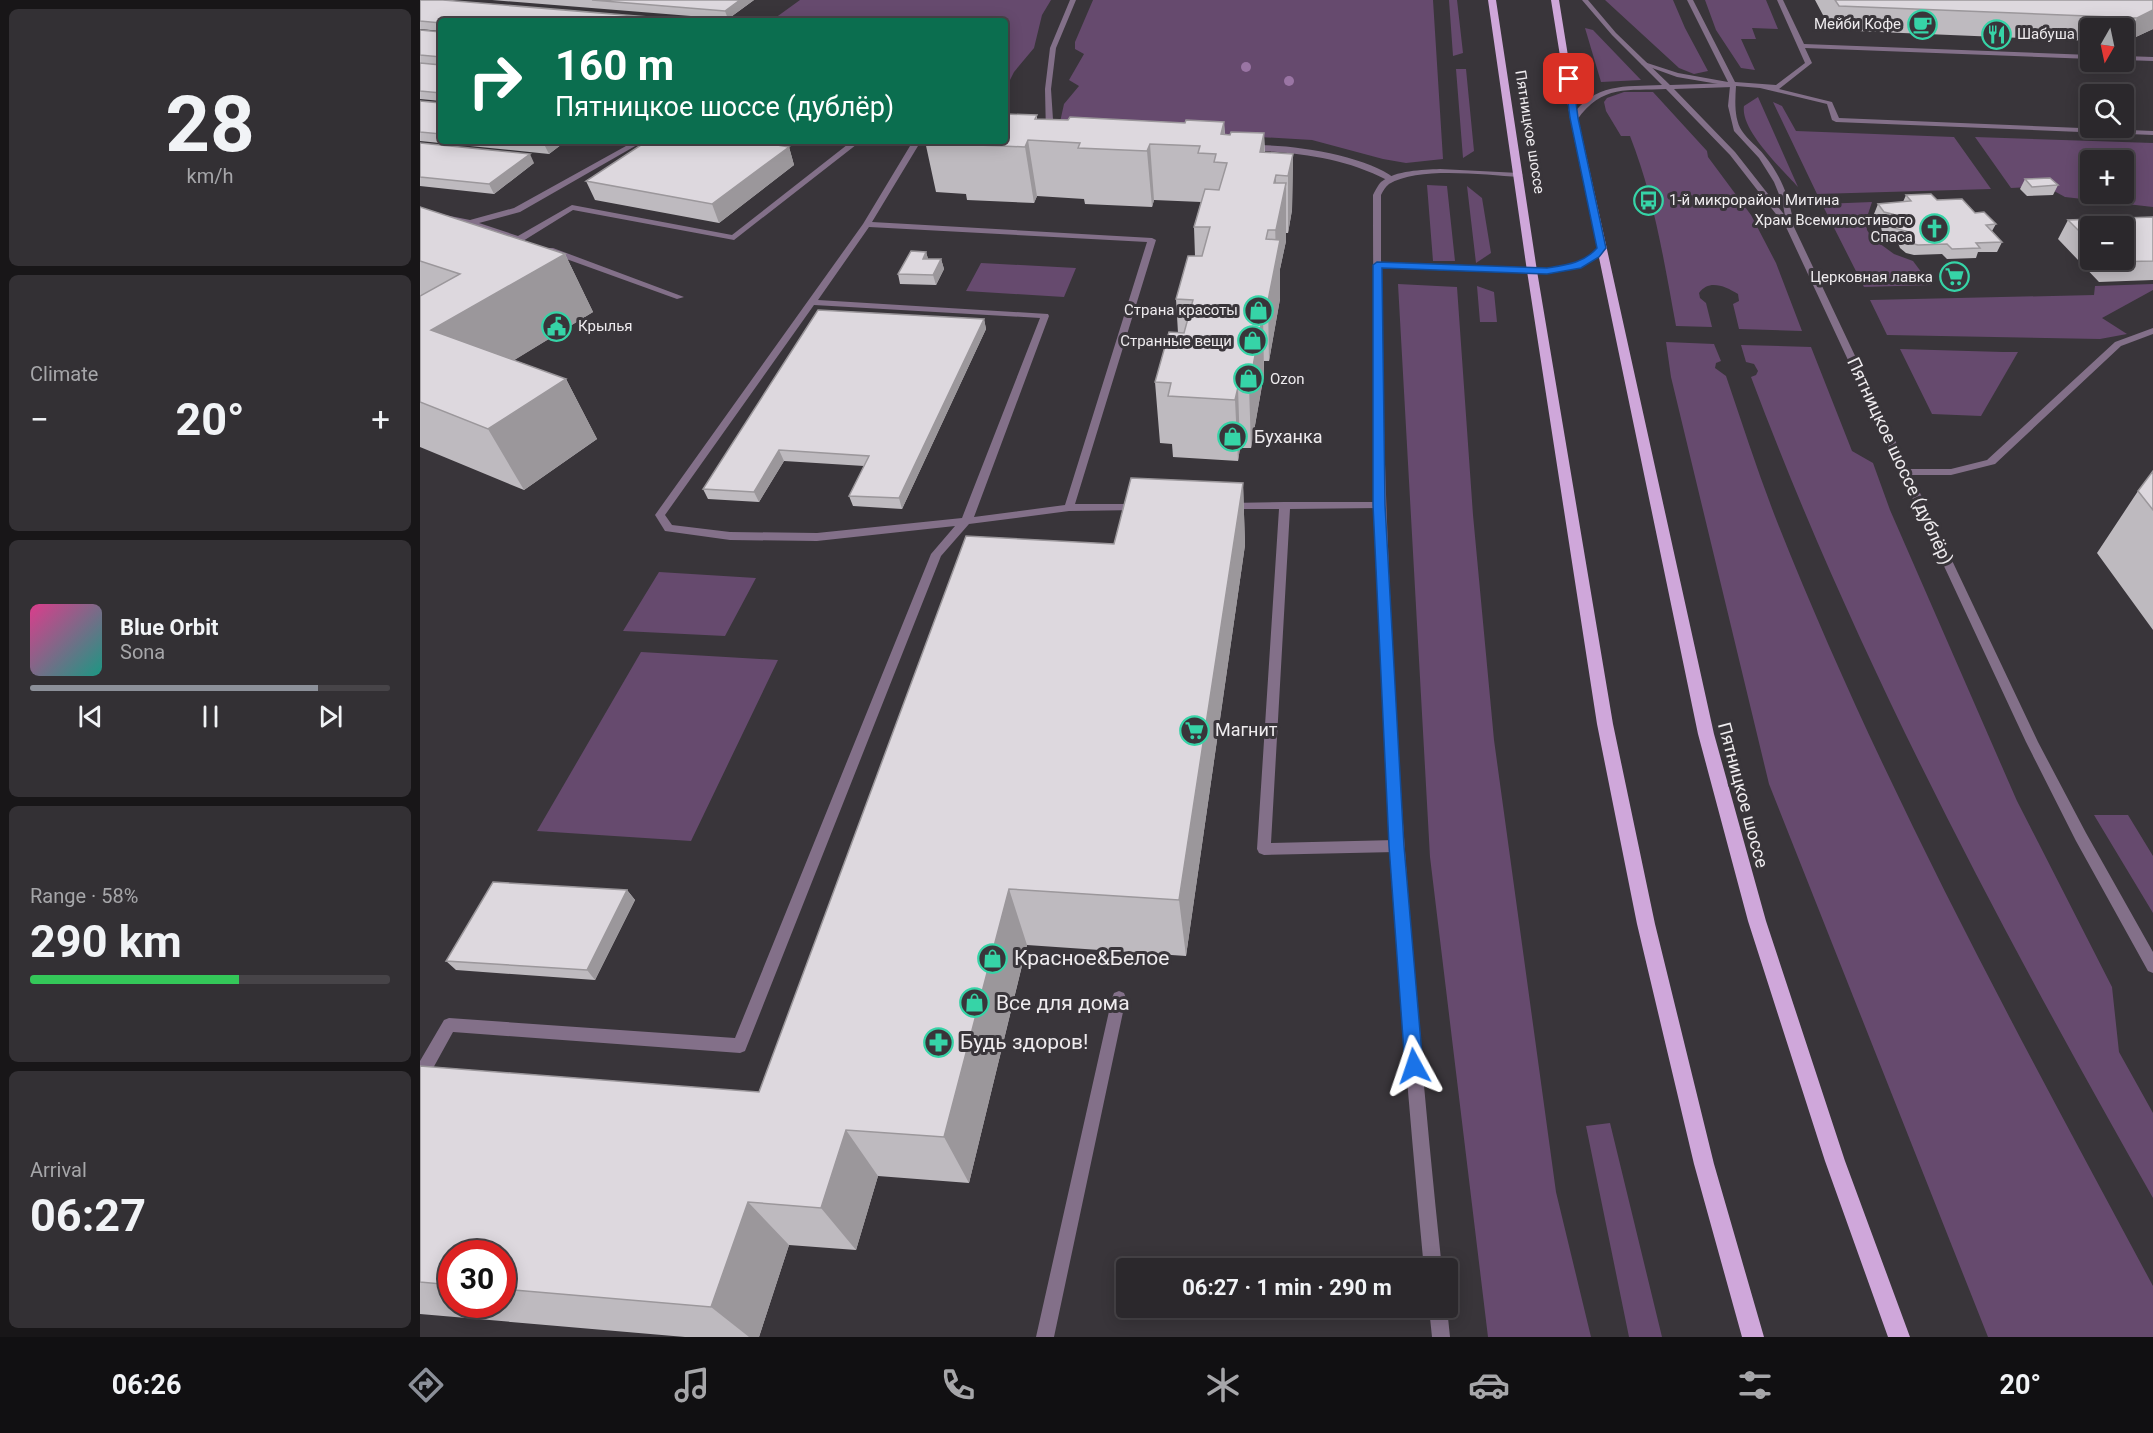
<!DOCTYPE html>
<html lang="en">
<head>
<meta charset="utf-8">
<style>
  :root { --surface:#2b282c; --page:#333034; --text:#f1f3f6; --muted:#a6a6a9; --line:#474448; --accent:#8c9099 }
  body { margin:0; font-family:Roboto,sans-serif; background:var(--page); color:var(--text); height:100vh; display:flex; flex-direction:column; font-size:22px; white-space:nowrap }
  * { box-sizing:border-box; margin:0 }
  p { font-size:20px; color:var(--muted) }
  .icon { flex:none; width:33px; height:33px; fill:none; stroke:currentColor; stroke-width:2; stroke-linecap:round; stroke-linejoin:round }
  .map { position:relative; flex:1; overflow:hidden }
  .details { display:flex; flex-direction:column; gap:9px; padding:9px; background:#181618; width:420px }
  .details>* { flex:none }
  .guide { position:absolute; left:18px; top:18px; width:570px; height:126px; border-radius:6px; box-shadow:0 3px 15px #0003,0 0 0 2px var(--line); background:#0b6e4f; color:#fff; overflow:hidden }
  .needle { width:39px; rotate:189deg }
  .controls { position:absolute; left:1660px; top:18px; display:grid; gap:12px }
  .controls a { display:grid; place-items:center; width:54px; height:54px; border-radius:6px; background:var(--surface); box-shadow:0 3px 15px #0003,0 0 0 2px var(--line); font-size:30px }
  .speed { position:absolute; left:18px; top:1240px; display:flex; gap:12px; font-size:30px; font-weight:700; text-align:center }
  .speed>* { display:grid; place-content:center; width:78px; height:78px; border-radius:50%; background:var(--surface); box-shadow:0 3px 15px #0003,0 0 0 2px var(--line); line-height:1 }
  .speed .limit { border:9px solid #d22; background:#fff; color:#111 }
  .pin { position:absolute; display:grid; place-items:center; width:51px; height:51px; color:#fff; margin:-26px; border-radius:12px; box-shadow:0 3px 9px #0006 }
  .me { position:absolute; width:66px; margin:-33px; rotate:355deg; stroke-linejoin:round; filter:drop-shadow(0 0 4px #0008) }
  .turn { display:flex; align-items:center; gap:21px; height:126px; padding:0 18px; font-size:27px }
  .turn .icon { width:78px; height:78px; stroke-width:2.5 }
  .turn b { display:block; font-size:42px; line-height:51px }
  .big { font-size:45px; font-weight:700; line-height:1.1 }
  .details .widget { flex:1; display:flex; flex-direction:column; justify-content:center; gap:9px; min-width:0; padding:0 21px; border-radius:9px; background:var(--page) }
  .details .dial { align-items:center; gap:0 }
  .dial b { font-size:78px; line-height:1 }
  .song { display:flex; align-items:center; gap:18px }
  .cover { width:72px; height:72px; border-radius:9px; background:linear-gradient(135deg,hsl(330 70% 55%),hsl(170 70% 35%)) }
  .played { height:6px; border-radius:3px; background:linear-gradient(90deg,var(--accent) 80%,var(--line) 80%) }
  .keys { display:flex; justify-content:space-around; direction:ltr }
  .heat { display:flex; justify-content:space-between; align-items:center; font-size:33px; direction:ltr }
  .charge { height:9px; border-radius:4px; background:linear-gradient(90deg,#34c759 58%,var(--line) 0) }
  .trip { position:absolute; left:696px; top:1258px; width:342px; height:60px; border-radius:6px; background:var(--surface); box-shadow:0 3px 15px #0003,0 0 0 2px var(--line); font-weight:700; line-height:60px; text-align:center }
  .tabs { display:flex; height:96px; justify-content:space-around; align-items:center; background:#111012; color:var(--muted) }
  .tabs .icon { width:42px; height:42px }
  .tabs .current { color:var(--accent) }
  .tabs b { font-size:27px; color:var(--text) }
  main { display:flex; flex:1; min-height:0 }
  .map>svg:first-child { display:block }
</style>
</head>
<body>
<main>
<section class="details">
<div class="widget dial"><b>28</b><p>km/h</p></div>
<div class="widget"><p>Climate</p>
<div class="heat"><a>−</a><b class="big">20°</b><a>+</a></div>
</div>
<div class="widget">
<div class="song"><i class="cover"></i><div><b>Blue Orbit</b><p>Sona</p></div></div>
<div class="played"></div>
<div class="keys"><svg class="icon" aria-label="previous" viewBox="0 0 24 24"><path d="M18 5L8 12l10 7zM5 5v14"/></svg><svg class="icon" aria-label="pause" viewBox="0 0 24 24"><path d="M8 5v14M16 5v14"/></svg><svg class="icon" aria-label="next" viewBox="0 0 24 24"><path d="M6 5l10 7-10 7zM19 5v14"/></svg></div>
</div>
<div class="widget"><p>Range · 58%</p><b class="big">290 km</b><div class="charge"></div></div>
<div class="widget"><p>Arrival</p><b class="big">06:27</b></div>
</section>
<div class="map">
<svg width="1733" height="1337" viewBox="0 0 1733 1337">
  <rect width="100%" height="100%" fill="#39353a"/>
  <path fill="#664a6e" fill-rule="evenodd" d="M380 0H631L622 15 614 48 594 72 586 88 585 107V21H351Z
    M673 0H1013L1023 159 986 163 963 159 892 140 771 133 640 122 644 104 659 86 649 80 664 54 655 49V42Z
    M1029 0H1037L1043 53 1033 56Z
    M1185 0H1253L1265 28 1288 71 1274 74 1259 68Z
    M1285 0H1346L1358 29 1332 28 1336 39H1321L1335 70 1321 68 1296 30Z
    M1165 28 1173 30 1221 80 1181 82Z
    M1036 69H1046L1054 151 1043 158Z
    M1204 92H1233L1287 151 1288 157 1331 215 1356 263 1382 331 1319 329 1313 304 1319 301 1318 294C1305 286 1289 279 1279 293L1280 298 1286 303 1292 327 1256 326C1244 261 1234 197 1210 136H1201L1186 111 1184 102 1187 98Z
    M1338 97 1378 187C1363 170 1320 130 1324 106Z
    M1353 102 1362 106 1376 131 1534 137 1571 189 1397 194Z
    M1555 137 1733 143V207L1645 197 1625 186 1591 188ZM1671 160H1704V194H1671Z
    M1007 185 1027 186 1035 261H1013Z
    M1047 186 1062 198 1071 253 1056 263Z
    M1452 202 1446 220 1447 230 1452 238 1474 254 1493 261 1511 285 1444 287 1402 204Z
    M561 263 656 268 644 297 546 291Z
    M978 284 1037 287 1053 515 1074 740 1136 1192 1171 1337H1068L1010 857Z
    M1733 284V290L1682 318 1707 334 1680 339 1467 335 1450 300 1674 295 1675 286Z
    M1057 286 1074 292 1077 322H1060Z
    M1246 342 1294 344 1301 361 1296 363 1295 368 1306 376C1323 426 1339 476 1358 524 1463 788 1599 1037 1733 1286V1337H1568L1349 784 1251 377Z
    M1321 345 1391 347 1432 451 1453 463 1470 510 1597 801 1692 987 1699 1052 1733 1113V1198C1583 933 1438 663 1331 377L1336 375 1338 371 1334 364 1326 362Z
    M1480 349 1583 352H1598L1561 416 1512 414Z
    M239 572 336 578 305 636 203 631Z
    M221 652 358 660 271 841 117 831Z
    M1674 815H1708L1733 856V913Z
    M1190 1123 1242 1337H1209L1166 1126Z"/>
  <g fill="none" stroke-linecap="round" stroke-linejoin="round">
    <path fill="#837089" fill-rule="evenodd" d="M650 0H656L636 48 631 89 634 135 630 137 626 135 625 89 630 48Z
      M1267 0H1273L1315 82 1356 85 1385 63 1357 0H1363L1384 44 1671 55V59L1385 48 1392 63 1359 89 1412 102 1419 118 1733 131V135L1416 122 1412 120 1407 104 1340 88 1316 86C1315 101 1314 119 1322 131 1328 140 1338 147 1344 155 1362 177 1370 199 1374 227L1367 229 1363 204 1354 182 1339 158 1314 131 1308 106 1310 86 1257 77 1221 64 1224 62 1258 73 1308 82Z
      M1704 56 1733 57V61L1704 60Z
      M215 141H224L100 212 59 223 98 236 152 205 312 235 432 141H441L314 240 153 210 103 241H98L50 225 0 214V210L50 220 94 208Z
      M493 141H501L452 222 732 238 736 240 655 504H720L725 507 720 510 649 511 549 524 521 556 325 1051 320 1053 33 1032 6 1081 0 1084V1061L24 1020 29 1018 315 1038 511 554 535 526 397 541 310 540 245 531 235 515 443 224ZM449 227 727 242 645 505 554 517 629 316 628 314 398 300ZM394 305 620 318 542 518 397 533 310 532 252 525 245 515Z
      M826 146C862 142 946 155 974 178L967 180C923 157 878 153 829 150L825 148Z
      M127 248H133L264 297 257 299 127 252Z
      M1733 328V334L1701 346 1575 464 1531 475H1484L1479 472 1484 469H1531L1567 460 1695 342Z
      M865 502H959L964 505 959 508 870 509 851 843 976 840 981 842 983 846 981 850 976 852 844 855 839 853 837 849 859 509H809L804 506 809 503Z
      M699 991 704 993 706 998 634 1337H616L692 998 694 993Z"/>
    <path fill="#837089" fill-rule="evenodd" d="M1162 0H1168L1196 33 1250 85 1313 83 1316 85 1313 87 1254 89 1315 152 1374 227 1618 742 1666 833 1733 952V973L1728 971 1656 841 1606 742 1366 227 1310 155 1246 89C1208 91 1182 84 1157 120L1150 118C1176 82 1203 87 1242 85L1192 35Z
      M1020 169 1099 173 1103 175 1099 177C1065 175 999 166 969 184 965 187 963 191 961 195V263L1127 268 1155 264 1173 253 1179 246 1186 248 1179 257 1160 268 1127 274 961 268C964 603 987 936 1022 1269H1004C987 1090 972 910 964 730 956 552 953 373 953 195 955 191 958 185 961 182 976 170 1002 170 1020 169Z
      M1009 1308H1027L1030 1337H1012Z"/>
    <path fill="#cfa7da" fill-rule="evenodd" d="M1068 0H1076L1117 271 1193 724 1235 924 1294 1164 1344 1337H1322L1274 1164 1217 924 1177 724 1107 271Z
      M1131 0H1139L1158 118 1294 734 1346 921 1425 1161 1490 1337H1468L1405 1161 1328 921 1278 734 1150 118Z"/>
  </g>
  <g fill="#9a75a4">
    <circle cx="826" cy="67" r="5"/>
    <circle cx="869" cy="81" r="5"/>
  </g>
  <path fill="#bebabf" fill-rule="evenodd" d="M0 0 21 21V31L0 29Z
    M72 0H334L308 19Z
    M1395 0H1733V29L1705 42H1704V28H1671V41L1411 30Z
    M0 30 21 32V101L0 99Z
    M0 101 21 103V141H146L129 154 0 141Z
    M617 115V119L765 123 804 122 805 135 844 133 845 152 873 154 872 210 868 233H866V241L860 269V299L849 361H844V374L831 448H820L818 461 753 457 752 444 740 443 735 382 758 333 756 299 775 256 774 227 781 202 734 200 732 207 665 204 664 199 617 196 614 203 547 200 546 194 516 192 505 141H585Z
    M0 143 114 163 74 194 0 186Z
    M369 147 374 165 299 223 175 200 166 181Z
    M1605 179 1638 185 1633 195 1607 196 1600 189Z
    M1486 195 1517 200 1555 213 1576 224 1572 231 1582 242 1577 252H1558L1556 258 1527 259 1522 254 1494 255 1486 253 1480 248 1478 243 1480 240 1470 238 1462 232 1461 227 1463 223 1461 222 1454 214 1458 204 1483 202Z
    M0 207 145 254 173 312 94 360 146 379 177 439 104 490 0 447Z
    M1733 217V280L1679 282 1638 239 1648 220ZM1671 226 1704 260H1671Z
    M506 252 508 259H521L524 269 516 285 480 284 478 274Z
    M564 319 566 329 482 509 433 506 429 496 444 466 364 461 339 502 288 499 283 489Z
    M1733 471V630L1677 553 1718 491Z
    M823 483 825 545 766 956 607 945 549 1183 458 1176 436 1250 369 1245 339 1337H265L0 1314V1066L339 1092 694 544ZM32 1254H82V1305H32Z
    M207 890 215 900 175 980 36 970 26 961Z"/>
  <path fill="#9b979b" d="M320 0H334L308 19 305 11Z
    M1733 10V29L1705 42 1717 18Z
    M804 122 806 163 801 134Z
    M844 133 845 189 840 152Z
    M608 140 617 196 614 203 605 147Z
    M129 141H146L129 154 124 144Z
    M730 144 734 200 732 207 727 151Z
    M369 147 374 165 299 223 292 204Z
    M110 154 114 163 74 194 69 184Z
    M873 154 872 210 868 233V176Z
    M856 175V230L866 183V241L860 269V299L849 361 848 301 856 260 854 183Z
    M506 252 509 262 503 259Z
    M145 254 173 312 47 389 11 330Z
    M521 259 524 269 516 285 513 275Z
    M837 301 838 344 843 314 844 374 831 448 829 387 834 314Z
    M564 319 566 329 482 509 479 498Z
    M146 379 177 439 104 490 68 429Z
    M818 387 820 448 818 461 815 400Z
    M359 450 364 461 339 502 334 492Z
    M823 483 825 545 766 956 759 900Z
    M589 889 607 945 549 1183 524 1137Z
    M207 890 215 900 175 980 167 970Z
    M426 1130 458 1176 436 1250 401 1208Z
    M328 1202 369 1245 339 1337H329L291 1307Z"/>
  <path fill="#ddd8de" stroke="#9b979b" stroke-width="1.5" d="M0 0H23L277 21H21V23L0 21Z
    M172 0H320L305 11Z
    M1415 0H1733V10L1717 18 1419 6Z
    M0 30 21 32V57L0 55Z
    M0 63 21 65V93L0 91Z
    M0 101 21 103V134L0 132Z
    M585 114 617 115 615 119 648 120 650 117 765 123 766 120 804 122 801 134 810 135 811 132 844 133 840 152 873 154 868 176 856 175 854 183H866L856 230H848L846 239 860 240 848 301H837L834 314H843L829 387H818L815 400 748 396 751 383 735 382 749 332 764 333 773 300 756 299 768 256H782L790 227H774L785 189 799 190 807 163 794 162 796 154 778 153 780 146 730 144 727 151 658 148 660 143 608 140 605 147 536 144 538 141H585Z
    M90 141H129L124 144Z
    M227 141H334L369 147 292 204 166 181Z
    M0 143 110 154 69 184 0 177Z
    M1630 178 1638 185 1612 187 1605 179Z
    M1511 194 1517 200 1542 199 1555 213 1564 212 1576 224 1566 225 1582 242 1556 243 1560 248 1532 249 1527 244 1498 245 1490 243 1484 238 1482 234 1486 231 1474 228 1466 222 1465 217 1472 214 1464 212 1458 204 1491 201 1486 195Z
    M0 207 145 254 11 330 146 379 68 429 0 402V296L40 274 0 261Z
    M1733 217V261L1689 262 1687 260H1704V226H1671V243L1648 220Z
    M491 251 506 252 503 259H521L513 275 478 274Z
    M398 310 564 319 479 498 429 496 449 456 359 450 334 492 283 489Z
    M1733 471V510L1718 491Z
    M711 478 823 483 759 900 589 889 524 1137 426 1130 401 1208 328 1202 291 1307 82 1289V1254H32V1285L0 1282V1066L339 1092 546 536 694 544Z
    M73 882 207 890 167 970 26 961Z"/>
  <path fill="#1a73e8" stroke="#114b97" stroke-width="1.5" d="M1149 77 1153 79 1158 118 1186 248 1179 257 1161 268 1127 274 962 268 965 505 984 846 1003 1066 1000 1072 994 1074 988 1072 985 1066 969 846 953 505V265L957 262 1127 268C1146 265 1164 263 1177 248L1150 118 1145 79Z"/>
  <defs>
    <symbol id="cafe-ring" viewBox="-11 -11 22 22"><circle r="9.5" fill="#39353a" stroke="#36d4a7" stroke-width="1.5"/><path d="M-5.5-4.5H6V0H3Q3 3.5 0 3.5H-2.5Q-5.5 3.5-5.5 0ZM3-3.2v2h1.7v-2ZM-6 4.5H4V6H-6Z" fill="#36d4a7"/></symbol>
    <symbol id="restaurant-ring" viewBox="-11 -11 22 22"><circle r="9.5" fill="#39353a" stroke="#36d4a7" stroke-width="1.5"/><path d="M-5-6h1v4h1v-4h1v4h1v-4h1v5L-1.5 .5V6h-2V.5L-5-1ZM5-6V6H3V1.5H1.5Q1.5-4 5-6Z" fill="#36d4a7"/></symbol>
    <symbol id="bus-ring" viewBox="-11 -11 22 22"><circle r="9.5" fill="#39353a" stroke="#36d4a7" stroke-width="1.5"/><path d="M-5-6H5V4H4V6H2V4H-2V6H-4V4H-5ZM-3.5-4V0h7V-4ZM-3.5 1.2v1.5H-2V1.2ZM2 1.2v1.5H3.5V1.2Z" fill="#36d4a7"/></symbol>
    <symbol id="church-ring" viewBox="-11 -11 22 22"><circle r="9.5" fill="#39353a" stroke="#36d4a7" stroke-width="1.5"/><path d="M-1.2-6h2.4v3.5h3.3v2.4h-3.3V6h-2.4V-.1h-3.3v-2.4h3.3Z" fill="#36d4a7"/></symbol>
    <symbol id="supermarket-ring" viewBox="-11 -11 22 22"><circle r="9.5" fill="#39353a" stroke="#36d4a7" stroke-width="1.5"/><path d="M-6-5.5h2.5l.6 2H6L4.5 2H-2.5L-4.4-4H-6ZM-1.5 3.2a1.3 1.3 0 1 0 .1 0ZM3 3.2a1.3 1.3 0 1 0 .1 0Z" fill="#36d4a7"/></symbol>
    <symbol id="shop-ring" viewBox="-11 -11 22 22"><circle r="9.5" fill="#39353a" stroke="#36d4a7" stroke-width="1.5"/><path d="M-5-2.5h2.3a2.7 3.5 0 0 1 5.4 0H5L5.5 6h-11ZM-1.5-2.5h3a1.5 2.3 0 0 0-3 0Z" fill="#36d4a7"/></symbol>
    <symbol id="civic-ring" viewBox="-11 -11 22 22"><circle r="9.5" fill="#39353a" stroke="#36d4a7" stroke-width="1.5"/><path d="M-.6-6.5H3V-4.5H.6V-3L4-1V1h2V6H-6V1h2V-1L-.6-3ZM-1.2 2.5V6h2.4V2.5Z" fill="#36d4a7"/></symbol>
    <symbol id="pharmacy-ring" viewBox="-11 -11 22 22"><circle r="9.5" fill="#39353a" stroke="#36d4a7" stroke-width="1.5"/><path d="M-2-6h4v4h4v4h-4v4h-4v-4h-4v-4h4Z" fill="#36d4a7"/></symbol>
  </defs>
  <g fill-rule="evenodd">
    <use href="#cafe-ring" x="1486" y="8" width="33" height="33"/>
    <use href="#restaurant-ring" x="1560" y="18" width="33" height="33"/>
    <use href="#bus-ring" x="1212" y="184" width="33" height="33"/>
    <use href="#church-ring" x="1498" y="212" width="33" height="33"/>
    <use href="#supermarket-ring" x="1518" y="260" width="33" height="33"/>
    <use href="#shop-ring" x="822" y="294" width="33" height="33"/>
    <use href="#civic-ring" x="120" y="310" width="33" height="33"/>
    <use href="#shop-ring" x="816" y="324" width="33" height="33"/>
    <use href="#shop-ring" x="812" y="362" width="33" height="33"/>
    <use href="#shop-ring" x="796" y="420" width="33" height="33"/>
    <use href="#supermarket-ring" x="758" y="714" width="33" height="33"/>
    <use href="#shop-ring" x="556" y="942" width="33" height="33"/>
    <use href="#shop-ring" x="538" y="986" width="33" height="33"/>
    <use href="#pharmacy-ring" x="502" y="1026" width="33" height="33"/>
  </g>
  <g text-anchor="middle" stroke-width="6" stroke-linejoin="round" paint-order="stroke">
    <g font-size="15" fill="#eeebee" stroke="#39353a" text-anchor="end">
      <text x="1481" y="29">Мейби Кофе</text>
      <text x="1597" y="39" text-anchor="start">Шабуша</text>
      <text x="1249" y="205" text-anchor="start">1-й микрорайон Митина</text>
      <text x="1493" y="225">Храм Всемилостивого<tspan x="1493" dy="17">Спаса</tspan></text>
      <text x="1513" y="282">Церковная лавка</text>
      <text x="818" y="315">Страна красоты</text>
      <text x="158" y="331" text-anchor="start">Крылья</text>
      <text x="812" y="346">Странные вещи</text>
      <text x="850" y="384" text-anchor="start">Ozon</text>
    </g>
    <g font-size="15" fill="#eeebee" stroke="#39353a">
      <text transform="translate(1110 132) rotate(81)" y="5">Пятницкое шоссе</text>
    </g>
    <g font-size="18" fill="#eeebee" stroke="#39353a" text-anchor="start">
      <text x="834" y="443">Буханка</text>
      <text x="795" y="736">Магнит</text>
    </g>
    <g font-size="18" fill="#eeebee" stroke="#39353a">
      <text transform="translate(1480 461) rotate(65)" y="6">Пятницкое шоссе (дублёр)</text>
      <text transform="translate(1323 795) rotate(75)" y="6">Пятницкое шоссе</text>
    </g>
    <g font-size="21" fill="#eeebee" stroke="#39353a" text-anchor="start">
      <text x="594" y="965">Красное&amp;Белое</text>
      <text x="576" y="1010">Все для дома</text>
      <text x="540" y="1049">Будь здоров!</text>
    </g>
  </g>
</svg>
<div class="controls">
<a><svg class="needle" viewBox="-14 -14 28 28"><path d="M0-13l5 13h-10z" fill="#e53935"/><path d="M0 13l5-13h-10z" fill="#a6a6a9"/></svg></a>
<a><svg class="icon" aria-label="search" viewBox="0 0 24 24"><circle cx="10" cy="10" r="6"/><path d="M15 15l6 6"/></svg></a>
<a>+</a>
<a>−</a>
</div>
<div class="speed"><div class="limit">30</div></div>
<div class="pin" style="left:1149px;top:79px;background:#d93025"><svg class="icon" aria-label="arrive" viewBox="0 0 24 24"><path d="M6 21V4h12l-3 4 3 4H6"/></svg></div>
<svg class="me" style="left:994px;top:1066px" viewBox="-20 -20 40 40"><path d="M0-17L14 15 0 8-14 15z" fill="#1a73e8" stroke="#fff" stroke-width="4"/></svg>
<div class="trip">06:27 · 1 min · 290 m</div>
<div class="guide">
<div class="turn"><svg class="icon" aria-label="right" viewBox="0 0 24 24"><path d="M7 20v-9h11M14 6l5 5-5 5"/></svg><div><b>160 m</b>Пятницкое шоссе (дублёр)</div></div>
</div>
</div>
</main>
<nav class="tabs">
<b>06:26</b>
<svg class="icon current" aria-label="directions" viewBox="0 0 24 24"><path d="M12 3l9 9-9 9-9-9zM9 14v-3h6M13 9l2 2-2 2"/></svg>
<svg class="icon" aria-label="music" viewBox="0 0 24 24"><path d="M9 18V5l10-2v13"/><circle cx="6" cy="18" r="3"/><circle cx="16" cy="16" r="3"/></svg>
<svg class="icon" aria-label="phone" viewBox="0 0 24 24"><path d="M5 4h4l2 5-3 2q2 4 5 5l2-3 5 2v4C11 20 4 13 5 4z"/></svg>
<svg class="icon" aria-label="climate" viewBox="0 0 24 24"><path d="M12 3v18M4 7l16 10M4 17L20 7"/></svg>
<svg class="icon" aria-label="car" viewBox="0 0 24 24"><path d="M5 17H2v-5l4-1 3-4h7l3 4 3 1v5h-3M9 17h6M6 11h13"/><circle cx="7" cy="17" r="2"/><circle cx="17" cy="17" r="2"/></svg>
<svg class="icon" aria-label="filters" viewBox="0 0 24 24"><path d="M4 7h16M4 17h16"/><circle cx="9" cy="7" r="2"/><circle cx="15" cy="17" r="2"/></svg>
<b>20°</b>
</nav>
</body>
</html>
